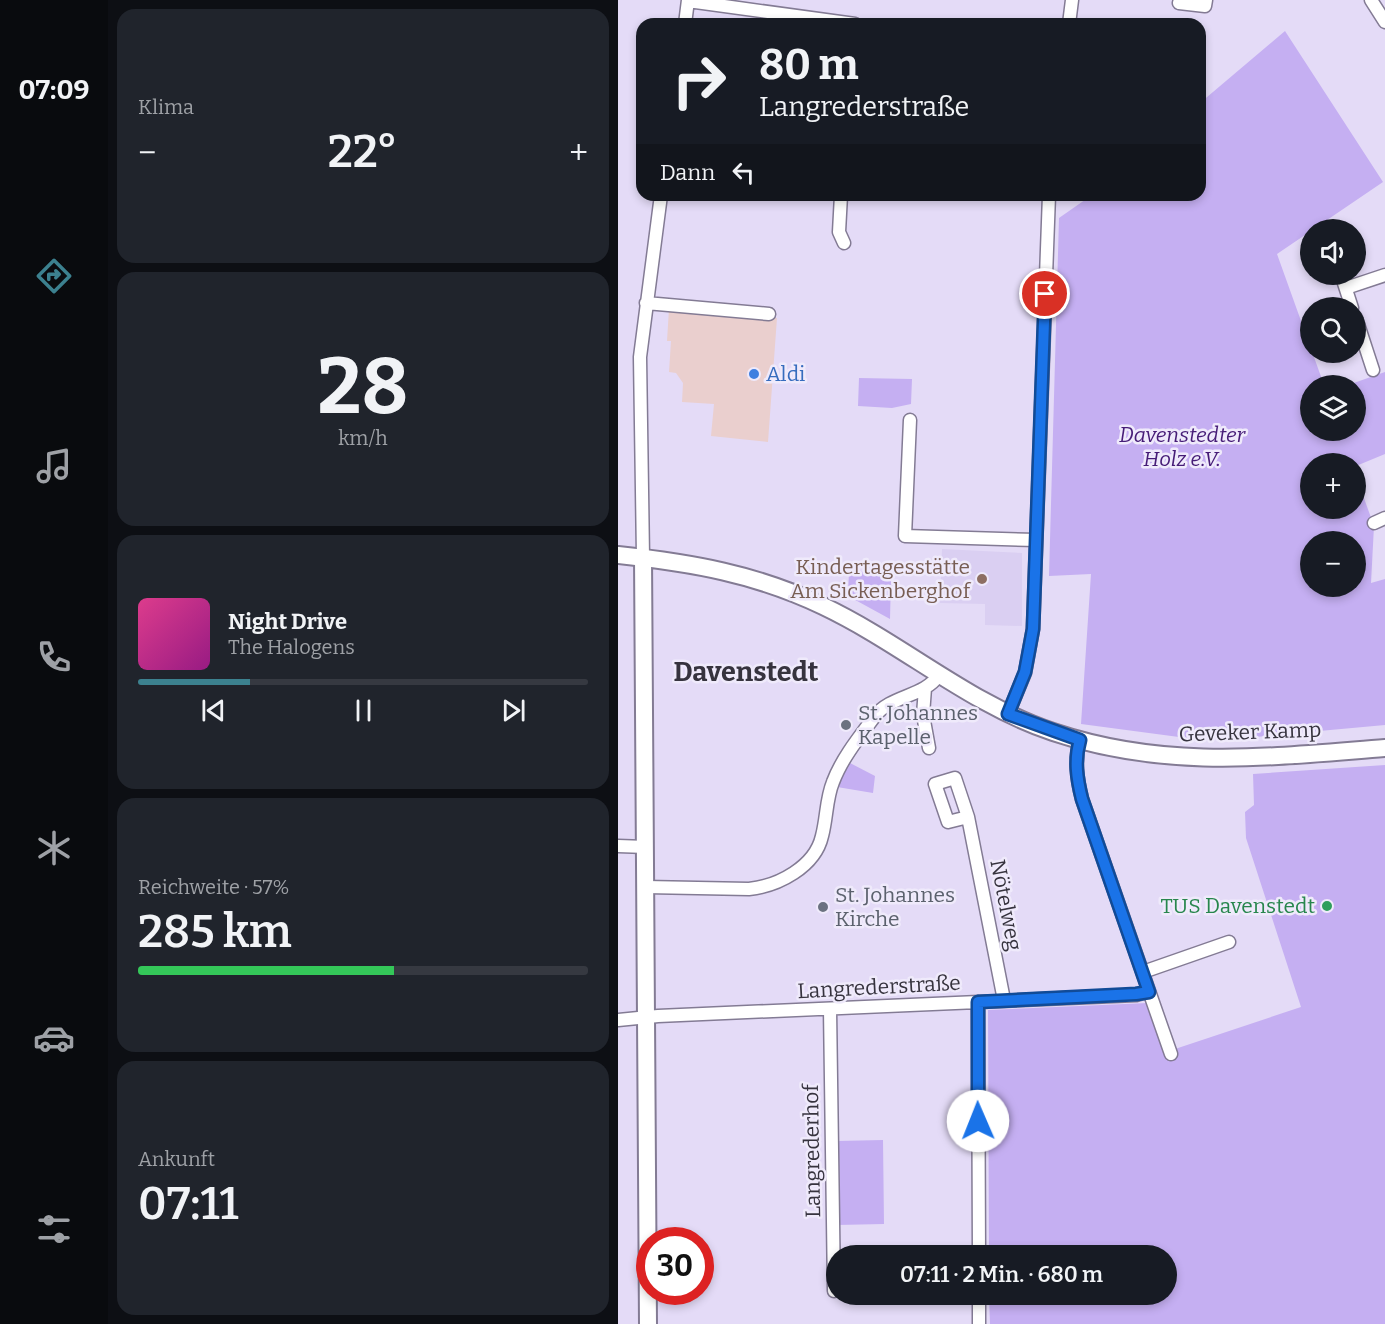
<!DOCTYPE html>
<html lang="de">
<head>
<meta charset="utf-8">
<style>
  :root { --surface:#171b24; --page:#20242c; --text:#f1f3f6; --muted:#9ea1a6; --line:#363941; --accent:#3c818f }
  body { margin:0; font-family:Bitter,serif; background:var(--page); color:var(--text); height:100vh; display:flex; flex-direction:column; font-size:22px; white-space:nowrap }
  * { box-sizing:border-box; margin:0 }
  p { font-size:20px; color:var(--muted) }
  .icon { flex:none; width:33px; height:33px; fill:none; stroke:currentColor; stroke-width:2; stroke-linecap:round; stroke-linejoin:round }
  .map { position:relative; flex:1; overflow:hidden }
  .side { display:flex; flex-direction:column; gap:9px; padding:9px; background:#0d0f14; width:510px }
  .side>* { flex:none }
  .hud { position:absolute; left:18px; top:18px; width:570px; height:183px; border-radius:18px; box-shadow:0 3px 9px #0003; background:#171b24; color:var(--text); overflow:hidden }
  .tools { position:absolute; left:682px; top:219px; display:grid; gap:12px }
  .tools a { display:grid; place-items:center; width:66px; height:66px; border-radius:50%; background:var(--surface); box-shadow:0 3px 9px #0003; font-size:30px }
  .speed { position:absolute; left:18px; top:1227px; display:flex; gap:12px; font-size:30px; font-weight:700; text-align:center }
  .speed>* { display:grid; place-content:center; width:78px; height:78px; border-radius:50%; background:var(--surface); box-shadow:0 3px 9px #0003; line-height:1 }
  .speed .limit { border:9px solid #d22; background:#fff; color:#111 }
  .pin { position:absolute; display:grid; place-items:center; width:51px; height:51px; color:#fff; margin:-26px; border:3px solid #fff; border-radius:50%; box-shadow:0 2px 6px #0007 }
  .me { position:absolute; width:66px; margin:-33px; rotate:359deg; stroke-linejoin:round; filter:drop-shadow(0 0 4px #0008) }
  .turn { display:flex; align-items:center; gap:21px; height:126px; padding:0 24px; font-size:27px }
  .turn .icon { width:78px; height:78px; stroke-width:2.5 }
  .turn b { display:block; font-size:42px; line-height:51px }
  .then { display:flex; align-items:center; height:57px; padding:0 24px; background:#0003; gap:12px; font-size:22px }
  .big { font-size:45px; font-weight:600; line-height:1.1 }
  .side .tile { flex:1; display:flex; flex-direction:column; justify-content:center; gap:9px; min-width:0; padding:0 21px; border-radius:18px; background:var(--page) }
  .side .dial { align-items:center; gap:0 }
  .dial b { font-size:78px; line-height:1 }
  .song { display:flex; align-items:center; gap:18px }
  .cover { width:72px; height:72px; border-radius:9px; background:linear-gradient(135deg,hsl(330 70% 55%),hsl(310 70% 35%)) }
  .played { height:6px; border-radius:3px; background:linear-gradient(90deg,var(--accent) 25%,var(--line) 25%) }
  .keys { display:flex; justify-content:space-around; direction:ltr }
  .heat { display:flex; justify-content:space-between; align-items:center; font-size:33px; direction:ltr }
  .charge { height:9px; border-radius:4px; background:linear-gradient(90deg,#34c759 57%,var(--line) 0) }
  .trip { position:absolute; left:208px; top:1245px; width:351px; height:60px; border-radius:30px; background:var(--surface); box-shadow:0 3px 9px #0003; font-weight:600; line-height:60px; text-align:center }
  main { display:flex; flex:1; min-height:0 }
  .tab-bar { display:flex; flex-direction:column; width:108px; justify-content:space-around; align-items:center; background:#090b0e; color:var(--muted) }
  .tab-bar .icon { width:42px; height:42px }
  .tab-bar .selected { color:var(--accent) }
  .tab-bar b { font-size:27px; color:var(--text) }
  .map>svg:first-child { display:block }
</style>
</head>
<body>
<main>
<nav class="tab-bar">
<b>07:09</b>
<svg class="icon selected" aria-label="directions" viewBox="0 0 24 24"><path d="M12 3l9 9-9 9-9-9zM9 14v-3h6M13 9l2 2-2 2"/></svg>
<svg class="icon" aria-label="music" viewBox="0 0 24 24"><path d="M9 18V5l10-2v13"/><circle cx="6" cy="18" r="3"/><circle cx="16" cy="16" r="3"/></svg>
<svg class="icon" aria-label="phone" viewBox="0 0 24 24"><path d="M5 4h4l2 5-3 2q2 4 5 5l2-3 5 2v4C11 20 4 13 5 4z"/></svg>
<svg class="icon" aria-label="climate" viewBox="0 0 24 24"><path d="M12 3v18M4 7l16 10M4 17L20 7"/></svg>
<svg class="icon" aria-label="car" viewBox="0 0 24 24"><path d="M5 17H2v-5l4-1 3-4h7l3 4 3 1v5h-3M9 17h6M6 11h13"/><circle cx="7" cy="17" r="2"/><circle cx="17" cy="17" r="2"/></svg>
<svg class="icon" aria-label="filters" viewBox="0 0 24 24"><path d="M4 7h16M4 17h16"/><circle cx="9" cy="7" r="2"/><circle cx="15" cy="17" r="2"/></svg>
</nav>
<section class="side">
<div class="tile"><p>Klima</p>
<div class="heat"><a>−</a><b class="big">22°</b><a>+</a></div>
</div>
<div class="tile dial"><b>28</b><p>km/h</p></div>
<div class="tile">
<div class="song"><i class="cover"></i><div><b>Night Drive</b><p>The Halogens</p></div></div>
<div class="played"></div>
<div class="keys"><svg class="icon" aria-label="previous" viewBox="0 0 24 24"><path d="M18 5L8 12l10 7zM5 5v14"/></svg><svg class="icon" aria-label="pause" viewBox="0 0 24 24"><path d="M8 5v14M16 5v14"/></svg><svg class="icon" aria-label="next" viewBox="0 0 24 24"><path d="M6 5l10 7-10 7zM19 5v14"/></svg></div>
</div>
<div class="tile"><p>Reichweite · 57%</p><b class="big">285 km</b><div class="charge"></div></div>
<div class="tile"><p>Ankunft</p><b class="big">07:11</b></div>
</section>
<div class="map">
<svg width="767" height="1324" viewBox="0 0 767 1324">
  <rect width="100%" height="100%" fill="#e4dbf7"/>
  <path fill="#eacfce" d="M51 309 159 318 150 442 93 436 96 404 64 402 65 383 58 373 51 372 53 341H49Z"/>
  <path fill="#dacff2" d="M324 549 404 553V626L367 625V604L322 603Z"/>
  <path fill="#c5aff2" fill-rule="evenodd" d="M667 31 765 182 659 254 706 385 693 386V430H738V386L730 385 767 372V454L738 466 693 464V508H738V476L756 526 753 583 767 579V725L615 739H576L463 724 473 574 431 576 441 218 474 195H582V103ZM693 542H738V586H693Z
    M241 378 294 379 293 404 274 408 240 406Z
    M231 571 253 572 273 578 272 619 230 596Z
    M232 763 257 776 255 793 219 787Z
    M767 765V1324H372L371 1295 549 1294V1256L371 1255 370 1010 530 1003 548 1052 683 1007 628 838 627 812 636 805 635 774Z
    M265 1140 266 1224 219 1225V1141Z"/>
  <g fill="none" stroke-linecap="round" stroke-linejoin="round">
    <defs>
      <path id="street" d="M562 0 561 3 587 6 588 0
        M753 0 767 22
        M70 1 237 24
        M67 24 70 0
        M451 24 454 0
        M223 195 221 232 226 243
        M723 274 734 308
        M728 288 767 275
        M28 303 151 314
        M738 318 755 370
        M292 420 287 536 418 540
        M756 523 767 518
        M25 557 22 357 43 195
        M307 688 305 715 311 748
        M390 714 407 673 415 629 431 195
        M462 740C456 760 459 779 464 799L553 1054
        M350 817 337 778 317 784 330 822 350 817 386 1000
        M0 846 28 847
        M28 887 131 889C160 886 197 867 204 836 209 817 208 799 215 782 224 758 242 736 257 716 273 695 306 697 321 675
        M525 972 611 942
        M360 1002 361 1256
        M212 1009 216 1291
        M0 1020 40 1016 518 995 531 991
        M361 1294V1324"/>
      <path id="secondary" d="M0 555C74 563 138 574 205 606 285 644 351 704 435 732 548 770 651 757 767 748
        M25 557 30 1324"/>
    </defs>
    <use href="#street" stroke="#837b94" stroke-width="15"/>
    <use href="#secondary" stroke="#837b94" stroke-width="20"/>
    <use href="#street" stroke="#fff" stroke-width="12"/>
    <use href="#secondary" stroke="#fff" stroke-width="16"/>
  </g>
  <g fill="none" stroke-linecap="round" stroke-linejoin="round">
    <defs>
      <path id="route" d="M360 1121V1002L518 994 531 992 464 799C459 779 456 760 462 740L390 714 407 672 415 629 427 294"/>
    </defs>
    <use href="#route" stroke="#114b97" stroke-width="15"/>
    <use href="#route" stroke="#1a73e8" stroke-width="10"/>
  </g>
  <circle fill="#3f7fe0" stroke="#efeafb" stroke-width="2" cx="136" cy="374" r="6"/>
  <circle fill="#8d6e63" stroke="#efeafb" stroke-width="2" cx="364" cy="579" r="6"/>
  <g fill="#6b7280" stroke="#efeafb" stroke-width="2">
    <circle cx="228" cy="725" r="6"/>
    <circle cx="205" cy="907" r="6"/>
  </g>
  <circle fill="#2e9e5b" stroke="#efeafb" stroke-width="2" cx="709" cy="906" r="6"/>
  <g text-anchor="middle" stroke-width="5" stroke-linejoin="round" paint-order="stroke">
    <g font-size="21" fill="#366cbe" stroke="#efeafb" text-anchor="start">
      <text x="148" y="381">Aldi</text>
    </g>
    <g font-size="21" font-style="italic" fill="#461c77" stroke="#efeafb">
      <text x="564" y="442">Davenstedter<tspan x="564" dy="24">Holz e.V.</tspan></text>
    </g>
    <g font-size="21" fill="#785e54" stroke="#efeafb" text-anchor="end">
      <text x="352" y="574">Kindertagesstätte<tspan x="352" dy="24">Am Sickenberghof</tspan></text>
    </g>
    <g font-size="21" fill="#5b616d" stroke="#efeafb" text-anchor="start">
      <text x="240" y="720">St. Johannes<tspan x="240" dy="24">Kapelle</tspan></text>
      <text x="217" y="902">St. Johannes<tspan x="217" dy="24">Kirche</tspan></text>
    </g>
    <g font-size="21" fill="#36333e" stroke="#efeafb">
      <text transform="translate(632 732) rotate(-2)" y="7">Geveker Kamp</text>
      <text transform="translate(388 905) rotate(79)" y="7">Nötelweg</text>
      <text transform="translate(261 987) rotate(-3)" y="7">Langrederstraße</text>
      <text transform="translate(194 1151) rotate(-91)" y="7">Langrederhof</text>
    </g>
    <g font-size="21" fill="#27864d" stroke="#efeafb" text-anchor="end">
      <text x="697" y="913">TUS Davenstedt</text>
    </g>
    <g font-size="27" font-weight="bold" fill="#36333e" stroke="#efeafb">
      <text x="128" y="681">Davenstedt</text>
    </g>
  </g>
</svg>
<div class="tools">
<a><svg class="icon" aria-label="sound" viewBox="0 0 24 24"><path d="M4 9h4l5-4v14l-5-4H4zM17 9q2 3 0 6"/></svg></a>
<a><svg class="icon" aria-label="search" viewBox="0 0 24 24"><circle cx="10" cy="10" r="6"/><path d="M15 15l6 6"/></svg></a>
<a><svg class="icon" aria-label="layers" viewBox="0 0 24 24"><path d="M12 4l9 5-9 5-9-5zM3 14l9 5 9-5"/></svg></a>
<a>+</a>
<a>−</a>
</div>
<div class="speed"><div class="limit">30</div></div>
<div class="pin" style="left:427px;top:294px;background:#d93025"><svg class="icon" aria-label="arrive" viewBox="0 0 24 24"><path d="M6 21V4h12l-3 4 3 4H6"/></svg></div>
<svg class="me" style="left:360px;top:1121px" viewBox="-20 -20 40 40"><circle r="19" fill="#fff"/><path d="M0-13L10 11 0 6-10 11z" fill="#1a73e8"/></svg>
<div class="trip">07:11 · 2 Min. · 680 m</div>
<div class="hud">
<div class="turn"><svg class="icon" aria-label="right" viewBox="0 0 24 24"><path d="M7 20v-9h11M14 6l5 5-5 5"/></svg><div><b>80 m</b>Langrederstraße</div></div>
<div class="then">Dann<svg class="icon" aria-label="left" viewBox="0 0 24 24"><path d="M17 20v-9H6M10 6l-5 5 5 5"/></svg></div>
</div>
</div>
</main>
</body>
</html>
